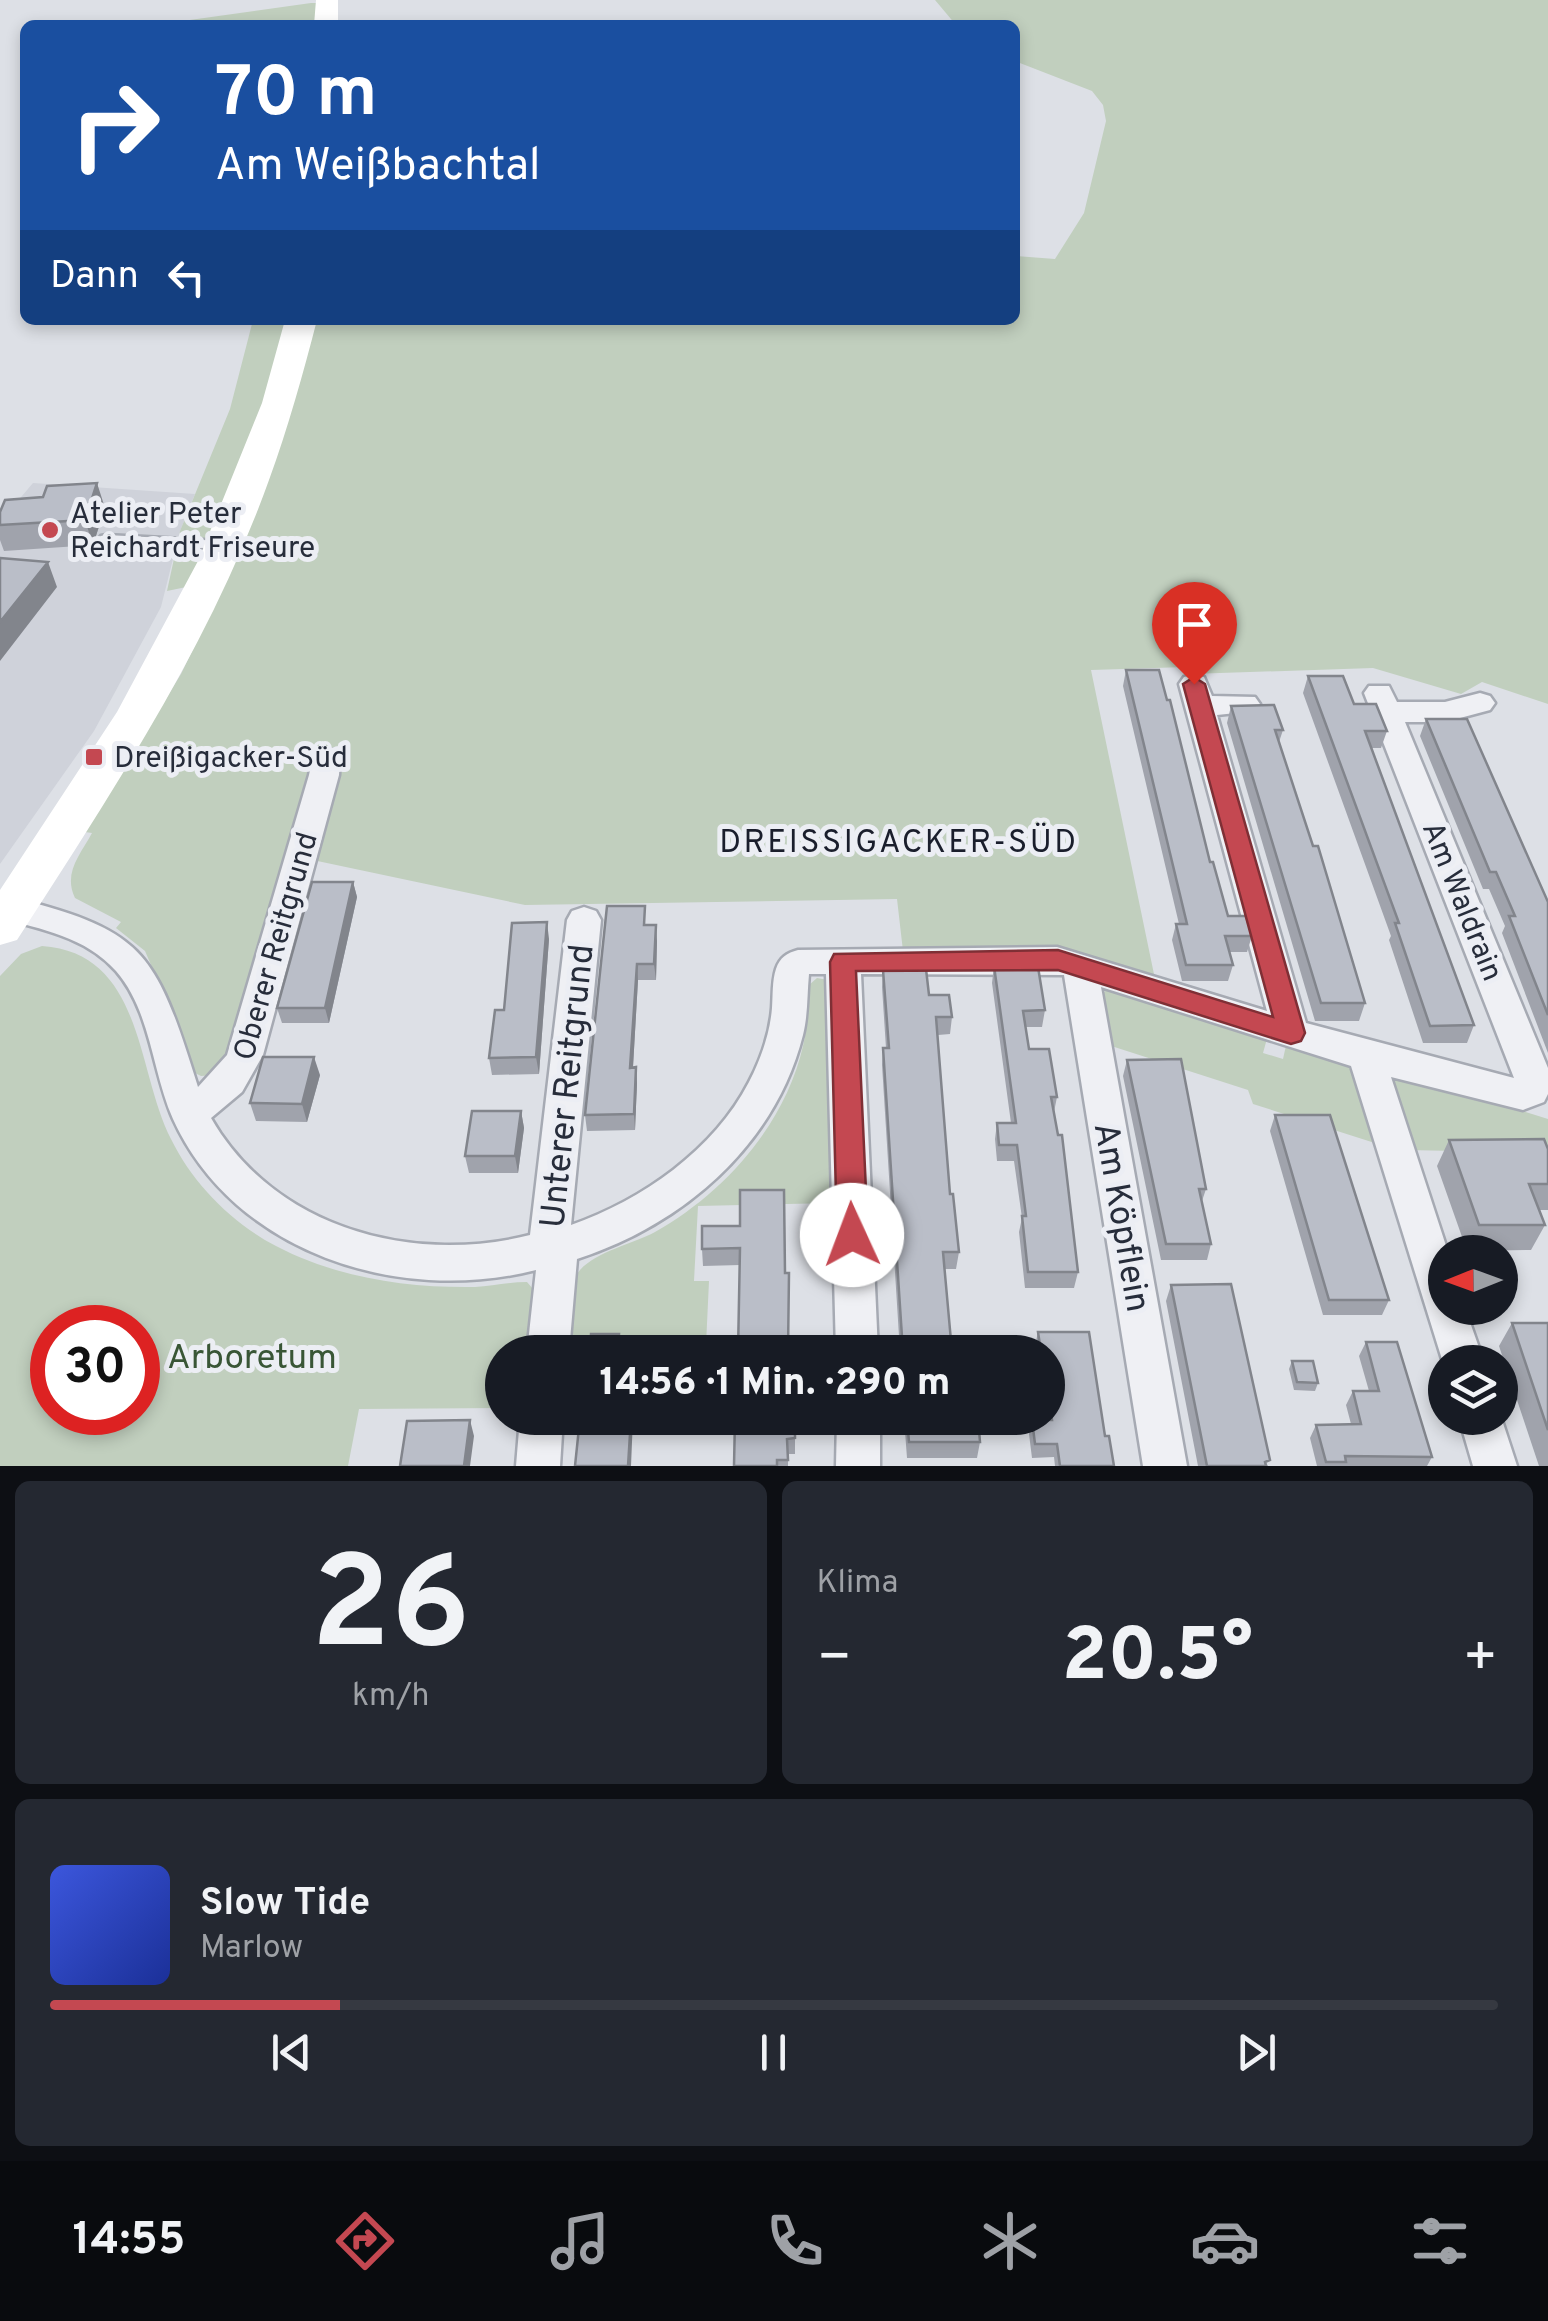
<!DOCTYPE html>
<html lang="de">
<head>
<meta charset="utf-8">
<style>
  :root { --surface:#171b24; --page:#242831; --text:#f1f3f6; --muted:#9ea1a6; --line:#363941; --accent:#c44851 }
  body { margin:0; font-family:Overpass,sans-serif; background:var(--page); color:var(--text); height:100vh; display:flex; flex-direction:column; font-size:38px; white-space:nowrap }
  * { box-sizing:border-box; margin:0 }
  p { font-size:32px; color:var(--muted) }
  .icon { flex:none; width:55px; height:55px; fill:none; stroke:currentColor; stroke-width:2; stroke-linecap:round; stroke-linejoin:round }
  .map { position:relative; height:1466px; overflow:hidden }
  .details { display:flex; flex-direction:column; gap:15px; padding:15px; background:#0d0f14; flex:1 }
  .details>* { flex:none }
  .banner { position:absolute; left:20px; top:20px; width:1000px; height:305px; border-radius:15px; box-shadow:0 5px 15px #0003; background:#1a4fa0; color:#fff; overflow:hidden }
  .needle { width:65px; rotate:269deg }
  .buttons { position:absolute; left:1428px; top:1235px; display:grid; gap:20px }
  .buttons a { display:grid; place-items:center; width:90px; height:90px; border-radius:50%; background:var(--surface); box-shadow:0 5px 15px #0003; font-size:50px }
  .speed { position:absolute; left:30px; top:1305px; display:flex; gap:20px; font-size:50px; font-weight:700; text-align:center }
  .speed>* { display:grid; place-content:center; width:130px; height:130px; border-radius:50%; background:var(--surface); box-shadow:0 5px 15px #0003; line-height:1 }
  .speed .limit { border:15px solid #d22; background:#fff; color:#111 }
  .pin { position:absolute; display:grid; place-items:center; width:85px; height:85px; color:#fff; margin:-102px -42px; border-radius:50% 50% 50% 0; rotate:-45deg; box-shadow:0 0 10px #0007 }
  .pin .icon { rotate:45deg }
  .me { position:absolute; width:110px; margin:-55px; rotate:358deg; stroke-linejoin:round; filter:drop-shadow(0 0 8px #0008) }
  .turn { display:flex; align-items:center; gap:35px; height:210px; padding:0 30px; font-size:45px }
  .turn .icon { width:130px; height:130px; stroke-width:2.5 }
  .turn b { display:block; font-size:70px; line-height:85px }
  .then { display:flex; align-items:center; height:95px; padding:0 30px; background:#0003; gap:20px; font-size:38px }
  .big { font-size:75px; font-weight:800; line-height:1.1 }
  .details .tile { flex:1; display:flex; flex-direction:column; justify-content:center; gap:15px; min-width:0; padding:0 35px; border-radius:15px; background:var(--page) }
  .details .dial { align-items:center; gap:0 }
  .dial b { font-size:130px; line-height:1 }
  .song { display:flex; align-items:center; gap:30px }
  .cover { width:120px; height:120px; border-radius:15px; background:linear-gradient(135deg,hsl(230 70% 55%),hsl(230 70% 35%)) }
  .played { height:10px; border-radius:5px; background:linear-gradient(90deg,var(--accent) 20%,var(--line) 20%) }
  .keys { display:flex; justify-content:space-around; direction:ltr }
  .heat { display:flex; justify-content:space-between; align-items:center; font-size:55px; direction:ltr }
  .details .tiles { flex:1; display:grid; gap:15px; grid-template-columns:1fr 1fr }
  .tile:last-child { grid-column:span 2 }
  .trip { position:absolute; left:485px; top:1335px; width:580px; height:100px; border-radius:50px; background:var(--surface); box-shadow:0 5px 15px #0003; font-weight:800; line-height:100px; text-align:center }
  .menu { display:flex; height:160px; justify-content:space-around; align-items:center; background:#090b0e; color:var(--muted) }
  .menu .icon { width:70px; height:70px }
  .menu .on { color:var(--accent) }
  .menu b { font-size:45px; color:var(--text) }
  .map>svg:first-child { display:block }
</style>
</head>
<body>
<div class="map">
<svg width="1548" height="1466" viewBox="0 0 1548 1466">
  <rect width="100%" height="100%" fill="#dde0e6"/>
  <path fill="#cfd2da" d="M33 483 195 494 180 531 161 607 94 731 0 864V522Z"/>
  <path fill="#c1cfbe" fill-rule="evenodd" d="M935 0H1548V704L1482 682 1461 694 1373 668 1190 674 1186 667 1091 670 1155 979 903 951 897 899 525 905 289 855 237 1047 216 1075 201 1076 189 1070 176 1023 145 951 116 928 121 922 75 898C63 873 80 855 92 833L85 832 181 674 223 587 313 320H1015V256L1055 259 1084 213 1106 121 1103 105 1092 91 1015 61V25H956Z
    M311 3H318L319 25H154Z
    M253 320H290L287 337 196 585 167 591 180 531 230 409Z
    M42 946C144 953 136 1071 171 1139 193 1184 232 1223 276 1246 337 1278 407 1288 475 1287 492 1286 509 1282 527 1282L539 1296 533 1352H502V1408L359 1409 348 1466H0V976L21 954ZM52 1328H138V1412H52Z
    M817 978 828 980 836 1203 698 1206 694 1281H709L706 1345 560 1343C565 1323 567 1285 580 1270 597 1251 633 1244 655 1232 724 1193 785 1125 803 1046 808 1025 807 1005 809 985Z
    M1108 990 1268 1035 1263 1053 1283 1059 1287 1041 1349 1059 1381 1145 1253 1104 1248 1090 1102 1043 1101 993Z
    M1411 1076 1548 1119V1153L1407 1150 1390 1079Z"/>
  <g fill="none" stroke-linecap="round" stroke-linejoin="round">
    <defs>
      <path id="service" d="M106 535 222 541 229 545 222 549 101 542 99 539 101 536Z"/>
      <path id="minor" d="M1194 675 1204 677 1212 696 1255 697 1260 704 1255 711 1217 715 1306 1023 1514 1078 1364 693 1369 686H1389L1397 702H1445L1480 693 1490 696 1495 703 1490 710 1445 722H1405L1548 1068V1094L1544 1102 1523 1110 1391 1077 1448 1252 1445 1308H1465L1484 1362H1445V1369L1351 1066 1101 987 1187 1466H1143L1064 975 861 974 878 1352H836L826 974H809C807 995 808 1015 803 1035 775 1146 682 1225 577 1259L569 1352H527L536 1270C399 1305 234 1253 173 1119 152 1072 151 1011 116 971 86 937 41 929 0 918V894C144 930 154 946 198 1087L227 1055 309 775 314 751 325 748 336 751 340 758 339 775 263 1055 242 1092 211 1118C274 1228 412 1265 530 1235L567 920 572 911 584 907 596 911 601 920 571 1225C642 1200 714 1150 749 1082 761 1059 770 1033 772 1008 773 995 772 981 776 969 780 957 787 953 798 950L1057 947 1267 1011 1179 684 1184 677Z
        M1500 1414 1517 1466H1473L1459 1418H1500Z
        M520 1418H563L560 1466H516Z
        M837 1418H880V1466H836Z"/>
    </defs>
    <use href="#service" stroke="#a6aab3" stroke-width="5"/>
    <use href="#minor" stroke="#a6aab3" stroke-width="5"/>
    <use href="#service" fill="#eff0f4" fill-rule="evenodd"/>
    <use href="#minor" fill="#eff0f4" fill-rule="evenodd"/>
    <path fill="#fff" fill-rule="evenodd" d="M316 0H338V25H314Z
      M285 320H317C303 374 288 428 269 480 210 645 111 794 17 940L0 945V890L117 712 198 561 262 403Z"/>
  </g>
  <path fill="#a0a3ac" d="M105 508 93 545 4 551 0 540V512Z
    M1126 670 1210 862 1228 916 1252 936 1247 952H1229L1233 965 1228 981H1182L1172 940 1176 924H1179L1123 686Z
    M1308 676 1354 704 1387 731 1381 748H1371L1474 1025 1467 1043H1423L1389 940 1391 936 1303 693Z
    M1231 706 1283 730 1279 742 1365 1003 1359 1021H1315L1227 723Z
    M1426 719 1548 902V1053L1502 933 1505 926 1489 889H1483L1420 736Z
    M353 882 357 897 329 1023H282L277 1008Z
    M646 925 657 941 656 980H638L633 1067H636L637 1083 635 1130 587 1131 585 1115Z
    M549 939 539 1074 492 1075 489 1058 504 1010Z
    M994 966 1045 1010 1042 1027H1025L1029 1049 1057 1097 1054 1112 1078 1272 1074 1288H1025L1019 1232 1022 1218 1014 1161H997L995 1139 997 1123H1011L992 983Z
    M883 970 929 995 952 1017 950 1034 938 1035 950 1194 959 1252 956 1269H944L952 1352H900L882 1065 883 1048H886L882 987Z
    M1127 1060 1206 1189 1202 1201 1211 1244 1207 1260H1161L1123 1076Z
    M320 1075 307 1122 256 1121 250 1103Z
    M521 1111 524 1128 518 1173H469L465 1156Z
    M1275 1115 1389 1300 1382 1315H1323L1270 1131Z
    M1449 1140 1548 1149V1210H1539L1545 1225 1531 1250 1467 1251 1437 1166Z
    M740 1226V1265L703 1266 702 1249Z
    M1171 1285 1268 1466H1198L1166 1301Z
    M1512 1323H1548V1466H1539L1499 1346Z
    M1038 1332 1105 1436 1114 1466H1055L1054 1457 1032 1458 1029 1434 1032 1420H1047L1048 1418V1352H1036L1035 1346Z
    M1366 1342 1432 1457 1427 1466H1317L1310 1438 1316 1425 1351 1424 1346 1405 1353 1391H1369L1359 1356Z
    M1292 1361 1318 1383 1315 1391 1294 1390 1289 1369Z
    M795 1418V1454H788V1466H734Z
    M904 1418H978L980 1442 977 1458H907Z"/>
  <path fill="#82858c" d="M97 483 105 508 93 545 85 520Z
    M48 562 57 587 0 661V622Z
    M353 882 357 897 329 1023 325 1008Z
    M547 922 549 939 539 1074 536 1057Z
    M656 925 657 941 656 980 654 964Z
    M637 964 638 980 632 1084 630 1068Z
    M314 1057 320 1075 307 1122 302 1104Z
    M636 1067 637 1083 635 1130 634 1114Z
    M521 1111 524 1128 518 1173 515 1156Z
    M631 1418H633L631 1466H628Z
    M470 1420 474 1436 470 1466H464Z"/>
  <path fill="#babec8" stroke="#82858c" stroke-width="2.5" d="M97 483 85 520 0 525V512L5 500 43 497 47 486Z
    M0 558 48 562 0 622Z
    M1126 670H1159L1167 700H1170L1210 862H1213L1228 916H1246L1252 936H1225L1233 965H1186L1176 924H1187Z
    M1308 676H1343L1354 704H1376L1387 731H1365L1474 1025 1430 1026 1395 923H1399Z
    M1274 705 1283 730H1275L1313 846H1318L1365 1003H1321L1231 706Z
    M1426 719H1467L1548 902V1015L1509 916H1515L1496 872H1490Z
    M312 882H353L325 1008H277Z
    M607 906H645L644 925H656L654 964H637L630 1068 636 1067 634 1114 585 1115Z
    M547 922 536 1057 489 1058 495 1010H504L512 923Z
    M994 966 1038 967 1045 1010 1023 1011 1029 1049H1049L1057 1097H1051L1058 1135H1062L1078 1272H1028L1022 1216H1026L1017 1145H999L997 1123H1016Z
    M926 969 929 995H949L952 1017H936L950 1194H953L959 1252H943L952 1352H903L883 1048H889L883 970Z
    M263 1057H314L302 1104 250 1103Z
    M1181 1059 1206 1189H1199L1211 1244H1166L1127 1060Z
    M472 1111H521L515 1156H465Z
    M1275 1115H1330L1389 1300H1329Z
    M1544 1139 1548 1149V1184H1529L1545 1225H1479L1449 1140Z
    M740 1190H784L785 1273H789L788 1352H738L740 1248 702 1249V1226H740Z
    M1231 1284 1270 1460 1265 1462 1266 1466H1207L1171 1285Z
    M1512 1323H1548V1430Z
    M1038 1332H1089L1105 1436H1109L1114 1466H1060L1057 1444H1035L1032 1420H1052L1048 1391V1352H1041Z
    M591 1334H619L618 1352H590Z
    M1366 1342H1397L1432 1457 1345 1456 1346 1462H1326L1316 1425 1361 1424 1353 1391H1379Z
    M1292 1361H1313L1318 1383 1297 1382Z
    M580 1418H631L628 1466H575Z
    M735 1418H795V1438L787 1439 788 1460H777V1466H734Z
    M907 1418H978L980 1442H909Z
    M470 1420 464 1466H400L407 1421Z"/>
  <path fill="#c44851" stroke="#7f2f35" stroke-width="2.5" d="M1194 677 1205 684 1305 1033 1301 1041 1291 1044 1058 970 856 971 868 1235 863 1245 852 1249 842 1245 837 1235 830 962 834 954 1058 950 1273 1017 1183 684Z"/>
  <g fill="#c44851" stroke="#eceef4" stroke-width="4">
    <circle cx="50" cy="530" r="10"/>
    <rect x="84" y="747" width="20" height="20" rx="5"/>
  </g>
  <g text-anchor="middle" stroke-width="10" stroke-linejoin="round" paint-order="stroke">
    <g font-size="30" fill="#272d3b" stroke="#eceef4" text-anchor="start">
      <text x="70" y="523">Atelier Peter<tspan x="70" dy="34">Reichardt Friseure</tspan></text>
      <text x="114" y="767">Dreißigacker-Süd</text>
    </g>
    <g font-size="30" fill="#272d3b" stroke="#eceef4">
      <text transform="translate(1463 901) rotate(68)" y="10">Am Waldrain</text>
      <text transform="translate(275 946) rotate(-74)" y="10">Oberer Reitgrund</text>
    </g>
    <g font-size="32" letter-spacing="2.5" fill="#1a1e2c" stroke="#eceef4">
      <text x="899" y="852">DREISSIGACKER-SÜD</text>
    </g>
    <g font-size="35" fill="#272d3b" stroke="#eceef4">
      <text transform="translate(566 1086) rotate(-84)" y="12">Unterer Reitgrund</text>
      <text transform="translate(1123 1217) rotate(80)" y="12">Am Köpflein</text>
    </g>
    <g font-size="35" fill="#395636" stroke="#eceef4">
      <text x="252" y="1368">Arboretum</text>
    </g>
  </g>
</svg>
<div class="buttons">
<a><svg class="needle" viewBox="-14 -14 28 28"><path d="M0-13l5 13h-10z" fill="#e53935"/><path d="M0 13l5-13h-10z" fill="#9ea1a6"/></svg></a>
<a><svg class="icon" aria-label="layers" viewBox="0 0 24 24"><path d="M12 4l9 5-9 5-9-5zM3 14l9 5 9-5"/></svg></a>
</div>
<div class="speed"><div class="limit">30</div></div>
<div class="pin" style="left:1194px;top:684px;background:#d93025"><svg class="icon" aria-label="arrive" viewBox="0 0 24 24"><path d="M6 21V4h12l-3 4 3 4H6"/></svg></div>
<svg class="me" style="left:852px;top:1235px" viewBox="-20 -20 40 40"><circle r="19" fill="#fff"/><path d="M0-13L10 11 0 6-10 11z" fill="#c44851"/></svg>
<div class="trip">14:56 · 1 Min. · 290 m</div>
<div class="banner">
<div class="turn"><svg class="icon" aria-label="right" viewBox="0 0 24 24"><path d="M7 20v-9h11M14 6l5 5-5 5"/></svg><div><b>70 m</b>Am Weißbachtal</div></div>
<div class="then">Dann<svg class="icon" aria-label="left" viewBox="0 0 24 24"><path d="M17 20v-9H6M10 6l-5 5 5 5"/></svg></div>
</div>
</div>
<section class="details">
<div class="tiles">
<div class="tile dial"><b>26</b><p>km/h</p></div>
<div class="tile"><p>Klima</p>
<div class="heat"><a>−</a><b class="big">20.5°</b><a>+</a></div>
</div>
<div class="tile">
<div class="song"><i class="cover"></i><div><b>Slow Tide</b><p>Marlow</p></div></div>
<div class="played"></div>
<div class="keys"><svg class="icon" aria-label="previous" viewBox="0 0 24 24"><path d="M18 5L8 12l10 7zM5 5v14"/></svg><svg class="icon" aria-label="pause" viewBox="0 0 24 24"><path d="M8 5v14M16 5v14"/></svg><svg class="icon" aria-label="next" viewBox="0 0 24 24"><path d="M6 5l10 7-10 7zM19 5v14"/></svg></div>
</div>
</div>
</section>
<nav class="menu">
<b>14:55</b>
<svg class="icon on" aria-label="directions" viewBox="0 0 24 24"><path d="M12 3l9 9-9 9-9-9zM9 14v-3h6M13 9l2 2-2 2"/></svg>
<svg class="icon" aria-label="music" viewBox="0 0 24 24"><path d="M9 18V5l10-2v13"/><circle cx="6" cy="18" r="3"/><circle cx="16" cy="16" r="3"/></svg>
<svg class="icon" aria-label="phone" viewBox="0 0 24 24"><path d="M5 4h4l2 5-3 2q2 4 5 5l2-3 5 2v4C11 20 4 13 5 4z"/></svg>
<svg class="icon" aria-label="climate" viewBox="0 0 24 24"><path d="M12 3v18M4 7l16 10M4 17L20 7"/></svg>
<svg class="icon" aria-label="car" viewBox="0 0 24 24"><path d="M5 17H2v-5l4-1 3-4h7l3 4 3 1v5h-3M9 17h6M6 11h13"/><circle cx="7" cy="17" r="2"/><circle cx="17" cy="17" r="2"/></svg>
<svg class="icon" aria-label="filters" viewBox="0 0 24 24"><path d="M4 7h16M4 17h16"/><circle cx="9" cy="7" r="2"/><circle cx="15" cy="17" r="2"/></svg>
</nav>
</body>
</html>
